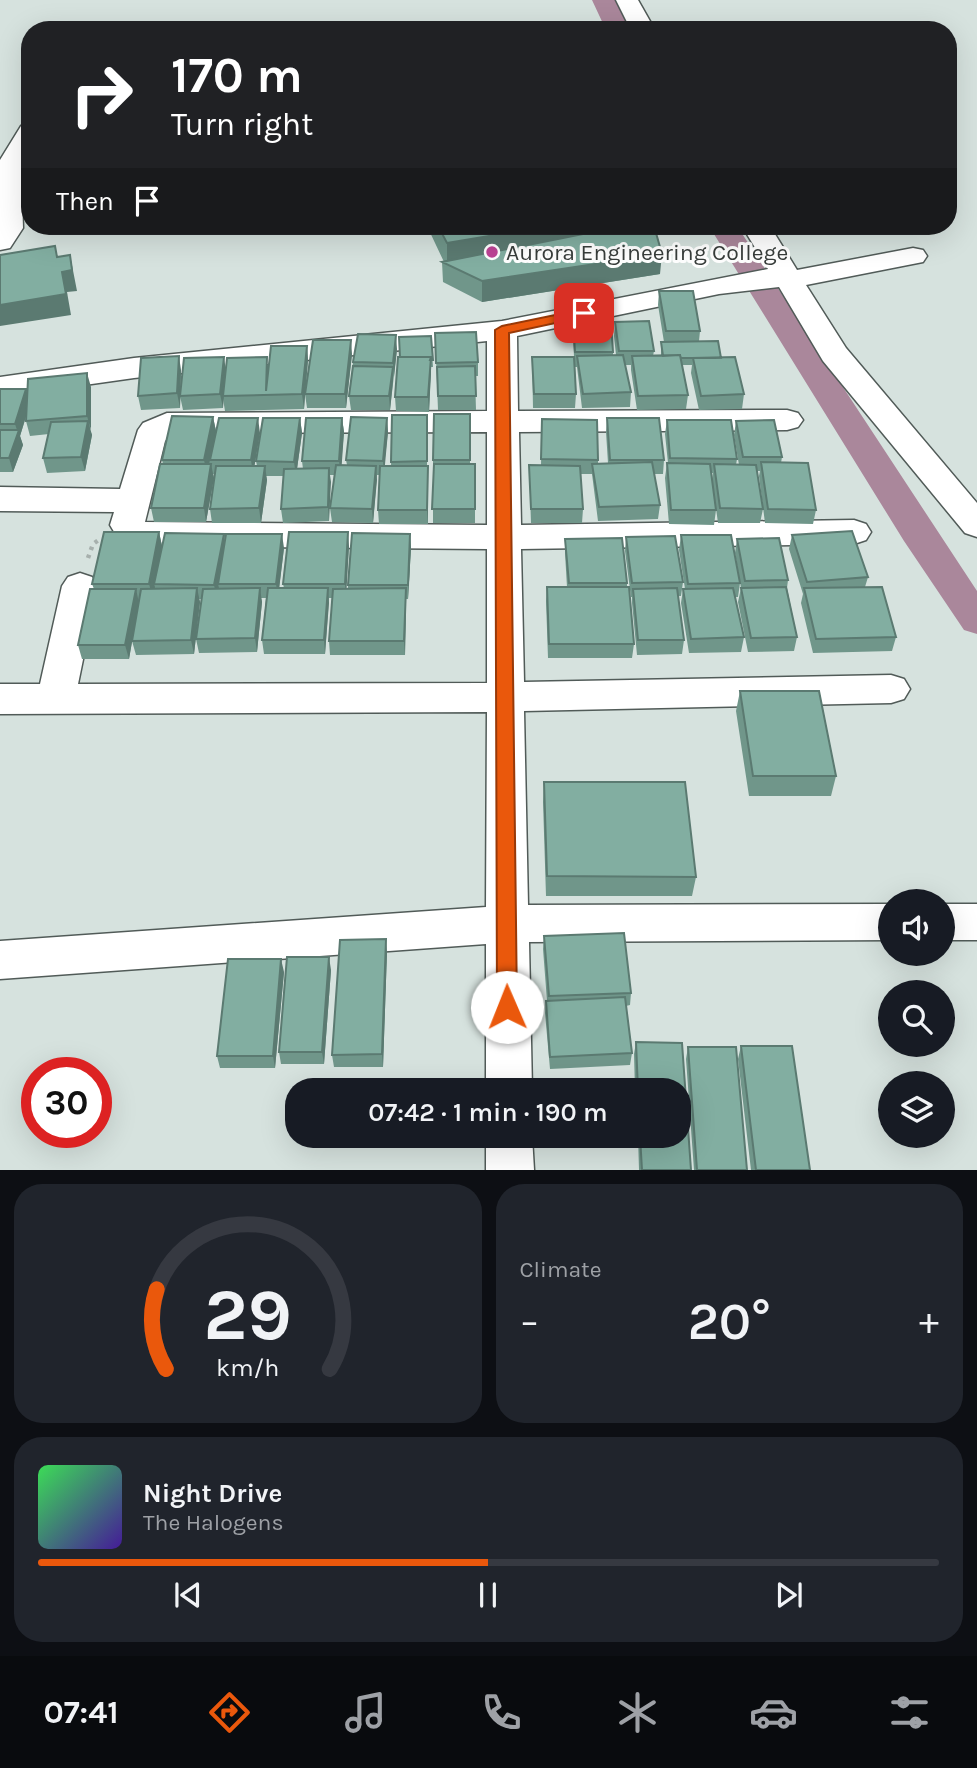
<!DOCTYPE html>
<html lang="en">
<head>
<meta charset="utf-8">
<style>
  :root { --surface:#171b24; --page:#20242c; --text:#f1f3f6; --muted:#9ea1a6; --line:#363941; --accent:#ea580c }
  body { margin:0; font-family:Karla,sans-serif; background:var(--page); color:var(--text); height:100vh; display:flex; flex-direction:column; font-size:26px; white-space:nowrap }
  * { box-sizing:border-box; margin:0 }
  p { font-size:23px; color:var(--muted) }
  .icon { flex:none; width:38px; height:38px; fill:none; stroke:currentColor; stroke-width:2; stroke-linecap:round; stroke-linejoin:round }
  .map { position:relative; height:1170px; overflow:hidden }
  .side { display:flex; flex-direction:column; gap:14px; padding:14px; background:#0d0f14; flex:1 }
  .side>* { flex:none }
  .banner { position:absolute; left:21px; top:21px; width:936px; height:214px; border-radius:28px; box-shadow:0 7px 28px #0002; background:#202124; color:#fff; overflow:hidden }
  .buttons { position:absolute; left:878px; top:889px; display:grid; gap:14px }
  .buttons a { display:grid; place-items:center; width:77px; height:77px; border-radius:50%; background:var(--surface); box-shadow:0 7px 28px #0002; font-size:35px }
  .speed { position:absolute; left:21px; top:1057px; display:flex; gap:14px; font-size:35px; font-weight:700; text-align:center }
  .speed>* { display:grid; place-content:center; width:91px; height:91px; border-radius:50%; background:var(--surface); box-shadow:0 7px 28px #0002; line-height:1 }
  .speed .limit { border:10px solid #d22; background:#fff; color:#111 }
  .pin { position:absolute; display:grid; place-items:center; width:60px; height:60px; color:#fff; margin:-30px; border-radius:14px; box-shadow:0 4px 10px #0006 }
  .me { position:absolute; width:77px; margin:-38px; rotate:359deg; stroke-linejoin:round; filter:drop-shadow(0 0 5px #0008) }
  .turn { display:flex; align-items:center; gap:24px; height:147px; padding:0 35px; font-size:32px }
  .turn .icon { width:91px; height:91px; stroke-width:2.5 }
  .turn b { display:block; font-size:49px; line-height:60px }
  .then { display:flex; align-items:center; height:66px; padding:0 35px; background:#0003; gap:14px; font-size:26px }
  .big { font-size:52px; font-weight:600; line-height:1.1 }
  .side .card { flex:1; display:flex; flex-direction:column; justify-content:center; gap:10px; min-width:0; padding:0 24px; border-radius:28px; background:var(--page) }
  .side .dial { align-items:center; gap:0 }
  .dial svg { height:182px; overflow:visible; fill:none; stroke:var(--line); stroke-width:7; stroke-linecap:round; text-anchor:middle }
  .dial text { fill:var(--text); stroke:none }
  .song { display:flex; align-items:center; gap:21px }
  .cover { width:84px; height:84px; border-radius:10px; background:linear-gradient(135deg,hsl(130 70% 55%),hsl(260 70% 35%)) }
  .played { height:7px; border-radius:4px; background:linear-gradient(90deg,var(--accent) 50%,var(--line) 50%) }
  .keys { display:flex; justify-content:space-around; direction:ltr }
  .heat { display:flex; justify-content:space-between; align-items:center; font-size:38px; direction:ltr }
  .side .tiles { flex:1; display:grid; gap:14px; grid-template-columns:1fr 1fr }
  .card:last-child { grid-column:span 2 }
  .trip { position:absolute; left:285px; top:1078px; width:406px; height:70px; border-radius:28px; background:var(--surface); box-shadow:0 7px 28px #0002; font-weight:600; line-height:70px; text-align:center }
  .menu { display:flex; height:112px; justify-content:space-around; align-items:center; background:#090b0e; color:var(--muted) }
  .menu .icon { width:49px; height:49px }
  .menu .selected { color:var(--accent) }
  .menu b { font-size:32px; color:var(--text) }
  .map>svg:first-child { display:block }
</style>
</head>
<body>
<div class="map">
<svg width="977" height="1170" viewBox="0 0 977 1170">
  <rect width="100%" height="100%" fill="#d6e2de"/>
  <g fill="none" stroke-linecap="round" stroke-linejoin="round">
    <path fill="#aa879b" fill-rule="evenodd" d="M592 0H616L630 30H606Z
      M709 226H737L977 591V634L964 630 904 541Z"/>
    <defs>
      <path id="minor" d="M616 0H638L655 30H631Z
        M30 123V154L21 169 23 228 10 248 0 250V160L21 126Z
        M742 226H770L797 270 913 248 923 250 927 256 923 262 806 285 846 348 977 503V537L965 533 823 361 779 287 719 294 517 336 518 411 787 410 798 413 803 420 798 427 787 430 519 432 521 525 854 520 866 524 871 532 866 540 854 544 521 549 524 682 891 675 904 679 910 689 904 699 891 703 524 711 528 905 891 904V940L529 942 532 1090H486V944L0 979V941L486 907 487 712 0 714V684H40L62 586 68 577 80 573 92 577 98 586 78 684 487 683V549L144 546 119 540 110 525 114 512 0 511V487L120 489 138 430 143 423 167 413 487 411V341L134 378 0 397V377L134 358 502 321 768 269ZM487 432V525L145 522 165 441 173 433Z
        M943 904H977V940H943Z
        M486 1136H532L534 1170H486Z"/>
    </defs>
    <use href="#minor" stroke="#515b58" stroke-width="3"/>
    <path stroke="#a7b0ad" stroke-width="4.5" stroke-dasharray="3.5 5" stroke-linecap="butt" d="M88 558 93 544 100 539"/>
    <use href="#minor" fill="#fff" fill-rule="evenodd"/>
  </g>
  <path fill="#70968a" d="M427 226H654L660 274 482 302 443 282 442 262H444Z
    M659 291 700 331 699 341 721 358 744 394 742 409 699 410 691 373 692 365H682L688 395 686 409 637 410 631 370V365H625L631 392 630 407 582 408 577 367H575L576 394 575 408H533L532 357H574L573 336V322L613 352V355H616L614 336 615 322 654 351 653 356H661V342H664L658 305Z
    M435 333 478 362V376H475L476 410H438Z
    M431 336 433 367H431L429 412 396 411 395 397 400 357Z
    M307 346 308 360 305 393 352 354 346 408H307L305 394 304 409 225 411 223 399V408L183 410 180 396 226 371 268 370Z
    M397 349 390 410H351L349 396 353 362Z
    M181 370 180 408 141 410 138 396Z
    M91 387 90 430 92 435 85 471 47 473 43 458 49 434 30 436 26 421V417L20 436 23 445 13 472H0V389H26L27 392Z
    M470 414V464H475V523H433V460Z
    M392 415 427 429V466L428 480V524H379L378 510 380 475H377L373 523 332 522 330 508 335 475H330L329 521 283 523 281 509 284 476H266L267 480 261 523H212L210 509 215 474H213L214 478 206 522H154L151 508 163 464 162 460 213 417 216 431 260 433 254 466H257L256 461 300 418 302 433 297 469H303L302 461 342 418 344 432 341 465H347L346 460 387 418 388 432 384 466H391Z
    M607 418 664 460 663 474H654L660 505 658 519 598 521 592 474H580L583 509 582 523H531L529 465H541L542 419 598 460V464L608 463 606 432Z
    M667 420 737 459 736 465H739L734 435 736 421 782 457 781 463 816 510 813 524 765 523 759 476 760 471H757L763 509 760 523H718L712 479 713 473H711L716 510 714 525 669 524 665 478 667 463H668L665 434Z
    M159 532 162 546 225 542 284 548 279 588H284L283 584 349 546 346 589H348V585L410 534 411 548 408 599H406L405 655H330L329 641 332 598H329L325 654H264L262 640 266 598H261L262 602 257 652 199 653 196 639 202 599H199L200 602 194 654 136 655 132 641 129 659H82L78 645 94 589 92 584Z
    M681 535 740 583 738 597H735L744 637 741 652 689 653 681 603 683 589H685L679 550Z
    M792 535 868 577 865 587 896 637 892 651 813 653 801 603 803 594 789 549Z
    M626 537 683 582 681 596H678L684 640 682 654 637 655 632 603V597H631L625 551Z
    M565 539 627 583V587L634 644 632 658H548L546 601 547 587H567L565 553Z
    M737 539 788 580 787 588 797 637 794 651 748 652 738 602 741 588 735 553Z
    M740 691 836 776 831 796H749L736 711Z
    M544 782 696 877 692 896H546L543 802Z
    M544 936 631 993 630 1005 626 1006 632 1053 630 1065 550 1069 545 1013 546 1001H547L543 949Z
    M387 952 383 1067H334L332 1055Z
    M331 970 324 1064H281L279 1052Z
    M284 972 275 1068H220L217 1056Z
    M636 1042 682 1043 691 1170H639L638 1136H679V1090H635L634 1054Z
    M741 1046 810 1170H751L738 1059Z
    M688 1047 747 1170H694L686 1059Z"/>
  <path fill="#5b7a71" d="M548 226H644L447 264V243Z
    M662 254 660 274 482 302V281Z
    M70 255 77 291 67 292 71 315 0 326V305L62 272Z
    M396 335 397 349 394 377 393 363Z
    M351 340 352 354 346 408 345 394Z
    M307 346 308 360 304 409 302 394Z
    M179 356 181 370 180 408 177 393Z
    M224 357 226 371 223 408 220 394Z
    M431 357V372L429 412 428 397Z
    M393 367V381L390 410 389 396Z
    M87 373 91 387V430L87 416Z
    M26 389 30 403 20 436 23 445 13 472 9 458 18 433 15 424Z
    M213 417 216 431 207 474 204 460Z
    M258 418 260 433 253 475 251 460Z
    M300 418 302 433 296 476 294 462Z
    M342 418 344 432 341 475 339 461Z
    M387 418 388 432 384 475 383 461Z
    M88 421 92 435 85 471 81 457Z
    M211 464 214 478 206 522 204 508Z
    M265 466 267 480 261 523 259 508Z
    M376 466 377 480 373 523 372 509Z
    M428 466V524L427 510Z
    M329 468 331 482 329 521 328 507Z
    M159 532 162 546 154 584 155 587 153 598 149 584Z
    M348 532 349 546 346 598 345 584Z
    M224 534 226 548 218 584 219 588 217 599 214 585Z
    M282 534 284 548 278 598 276 584Z
    M410 534 411 548 408 599V585Z
    M197 588 200 602 194 654 191 640Z
    M260 588 262 602 257 652 255 638Z
    M328 588 329 603 325 654 324 640Z
    M406 588V603L405 655 404 641Z
    M136 589 139 603 129 659 125 645Z
    M386 939 387 952 383 1067 382 1054Z
    M329 957 331 970 324 1064 322 1052Z
    M281 959 284 972 275 1068 273 1056Z"/>
  <path fill="#82aea1" stroke="#5b7a71" stroke-width="2" d="M438 226H548L447 243Z
    M623 226H654L662 254 482 281 442 262Z
    M55 246 57 257 70 255 72 270 62 272 66 294 0 305V255Z
    M659 291H693L700 331H666Z
    M649 321 654 351H619L615 322Z
    M573 322H611L613 352H575Z
    M476 332 478 362 436 363 435 333Z
    M358 334 396 335 393 363 353 362Z
    M431 336 433 360H430L431 357H400L399 337Z
    M313 340H351L345 394H305Z
    M718 341 721 358H681L680 355 663 356 661 342Z
    M271 346H307L302 394 223 396 227 358 267 357 266 391Z
    M623 355 631 392 583 394 577 356Z
    M680 355 688 395 638 396 632 356Z
    M179 356 177 393 138 396 141 358Z
    M224 357 220 394 180 396 184 358Z
    M398 357H431L428 397H395Z
    M532 357H574L576 394H534Z
    M735 357 744 394 701 396 693 358Z
    M353 366 393 367 389 396H349Z
    M475 366 476 396H438L437 367Z
    M87 373V416L26 421 28 379Z
    M0 389H26L15 424H0Z
    M434 414H470V460H433Z
    M392 415H427V461L391 462Z
    M172 416 213 417 204 460H162Z
    M351 417 387 418 383 461 346 460Z
    M219 418H258L251 460H210Z
    M263 418H300L294 462 256 461Z
    M306 418H342L339 461H302Z
    M607 418H659L664 460H610Z
    M542 419 597 420 598 460 541 459Z
    M667 420H731L737 459 670 458Z
    M774 420 782 457H743L736 421Z
    M88 421 81 457 43 458 51 422Z
    M0 430H19L9 458H0Z
    M652 462 660 505 599 507 592 464Z
    M761 462 808 463 816 510 768 509Z
    M667 463 710 464 716 510H671Z
    M160 464H211L204 508H151Z
    M434 464H475V509H432Z
    M714 464 756 465 763 509 720 508Z
    M336 465 376 466 372 509 330 508Z
    M529 465 580 466 583 509H531Z
    M216 466H265L259 508 210 509Z
    M380 466H428L427 510H378Z
    M329 468 328 507 281 509 284 469Z
    M852 531 868 577 807 582 792 535Z
    M104 532H159L149 584H92Z
    M289 532H348L345 584H283Z
    M165 533 224 534 214 585 154 584Z
    M352 533 410 534 408 585H348Z
    M226 534H282L276 584H218Z
    M681 535H731L740 583 688 584Z
    M675 536 683 582 632 583 626 537Z
    M622 538 627 583H569L565 539Z
    M779 538 788 580 745 581 737 539Z
    M547 587H629L634 644H549Z
    M786 587 797 637 751 638 741 588Z
    M882 587 896 637 816 639 804 588Z
    M197 588 191 640 132 641 141 589Z
    M260 588 255 638 196 639 203 589Z
    M268 588H328L324 640H262Z
    M406 588 404 641H329L333 589Z
    M677 588 684 640H638L633 589Z
    M733 588 744 637 691 639 683 589Z
    M90 589H136L125 645H78Z
    M740 691H819L836 776H753Z
    M544 782H685L696 877 547 876Z
    M624 933 631 993 549 996 544 936Z
    M386 939 382 1054 332 1055 340 940Z
    M287 957H329L322 1052H279Z
    M228 959H281L273 1056H217Z
    M625 997 632 1053 550 1057 546 1001Z
    M636 1042 682 1043 691 1170H642L640 1136H679V1090H638Z
    M741 1046H792L810 1170H756Z
    M688 1047H736L747 1170H697Z"/>
  <path fill="#ea580c" stroke="#983908" stroke-width="2" d="M584 309 588 310V316L509 333 517 1007 514 1014 507 1016 500 1014 497 1007 495 330 502 326Z"/>
  <circle fill="#bd4395" stroke="#fff" stroke-width="2.5" cx="492" cy="252" r="7"/>
  <g text-anchor="middle" stroke-width="6" stroke-linejoin="round" paint-order="stroke">
    <g font-size="23" fill="#383d3b" stroke="#fff" text-anchor="start">
      <text x="506" y="260">Aurora Engineering College</text>
    </g>
  </g>
</svg>
<div class="buttons">
<a><svg class="icon" aria-label="sound" viewBox="0 0 24 24"><path d="M4 9h4l5-4v14l-5-4H4zM17 9q2 3 0 6"/></svg></a>
<a><svg class="icon" aria-label="search" viewBox="0 0 24 24"><circle cx="10" cy="10" r="6"/><path d="M15 15l6 6"/></svg></a>
<a><svg class="icon" aria-label="layers" viewBox="0 0 24 24"><path d="M12 4l9 5-9 5-9-5zM3 14l9 5 9-5"/></svg></a>
</div>
<div class="speed"><div class="limit">30</div></div>
<div class="pin" style="left:584px;top:313px;background:#d93025"><svg class="icon" aria-label="arrive" viewBox="0 0 24 24"><path d="M6 21V4h12l-3 4 3 4H6"/></svg></div>
<svg class="me" style="left:507px;top:1007px" viewBox="-20 -20 40 40"><circle r="19" fill="#fff"/><path d="M0-13L10 11 0 6-10 11z" fill="#ea580c"/></svg>
<div class="trip">07:42 · 1 min · 190 m</div>
<div class="banner">
<div class="turn"><svg class="icon" aria-label="right" viewBox="0 0 24 24"><path d="M7 20v-9h11M14 6l5 5-5 5"/></svg><div><b>170 m</b>Turn right</div></div>
<div class="then">Then<svg class="icon" aria-label="arrive" viewBox="0 0 24 24"><path d="M6 21V4h12l-3 4 3 4H6"/></svg></div>
</div>
</div>
<section class="side">
<div class="tiles">
<div class="card dial"><svg viewBox="0 0 100 80">
<path d="M14 69A42 42 0 1 1 86 69"/>
<path d="M14 69A42 42 0 0 1 10 34" stroke="#ea580c"/>
<text x="50" y="56" font-size="32" font-weight="700">29</text>
<text x="50" y="72" font-size="11">km/h</text>
</svg></div>
<div class="card"><p>Climate</p>
<div class="heat"><a>−</a><b class="big">20°</b><a>+</a></div>
</div>
<div class="card">
<div class="song"><i class="cover"></i><div><b>Night Drive</b><p>The Halogens</p></div></div>
<div class="played"></div>
<div class="keys"><svg class="icon" aria-label="previous" viewBox="0 0 24 24"><path d="M18 5L8 12l10 7zM5 5v14"/></svg><svg class="icon" aria-label="pause" viewBox="0 0 24 24"><path d="M8 5v14M16 5v14"/></svg><svg class="icon" aria-label="next" viewBox="0 0 24 24"><path d="M6 5l10 7-10 7zM19 5v14"/></svg></div>
</div>
</div>
</section>
<nav class="menu">
<b>07:41</b>
<svg class="icon selected" aria-label="directions" viewBox="0 0 24 24"><path d="M12 3l9 9-9 9-9-9zM9 14v-3h6M13 9l2 2-2 2"/></svg>
<svg class="icon" aria-label="music" viewBox="0 0 24 24"><path d="M9 18V5l10-2v13"/><circle cx="6" cy="18" r="3"/><circle cx="16" cy="16" r="3"/></svg>
<svg class="icon" aria-label="phone" viewBox="0 0 24 24"><path d="M5 4h4l2 5-3 2q2 4 5 5l2-3 5 2v4C11 20 4 13 5 4z"/></svg>
<svg class="icon" aria-label="climate" viewBox="0 0 24 24"><path d="M12 3v18M4 7l16 10M4 17L20 7"/></svg>
<svg class="icon" aria-label="car" viewBox="0 0 24 24"><path d="M5 17H2v-5l4-1 3-4h7l3 4 3 1v5h-3M9 17h6M6 11h13"/><circle cx="7" cy="17" r="2"/><circle cx="17" cy="17" r="2"/></svg>
<svg class="icon" aria-label="filters" viewBox="0 0 24 24"><path d="M4 7h16M4 17h16"/><circle cx="9" cy="7" r="2"/><circle cx="15" cy="17" r="2"/></svg>
</nav>
</body>
</html>
